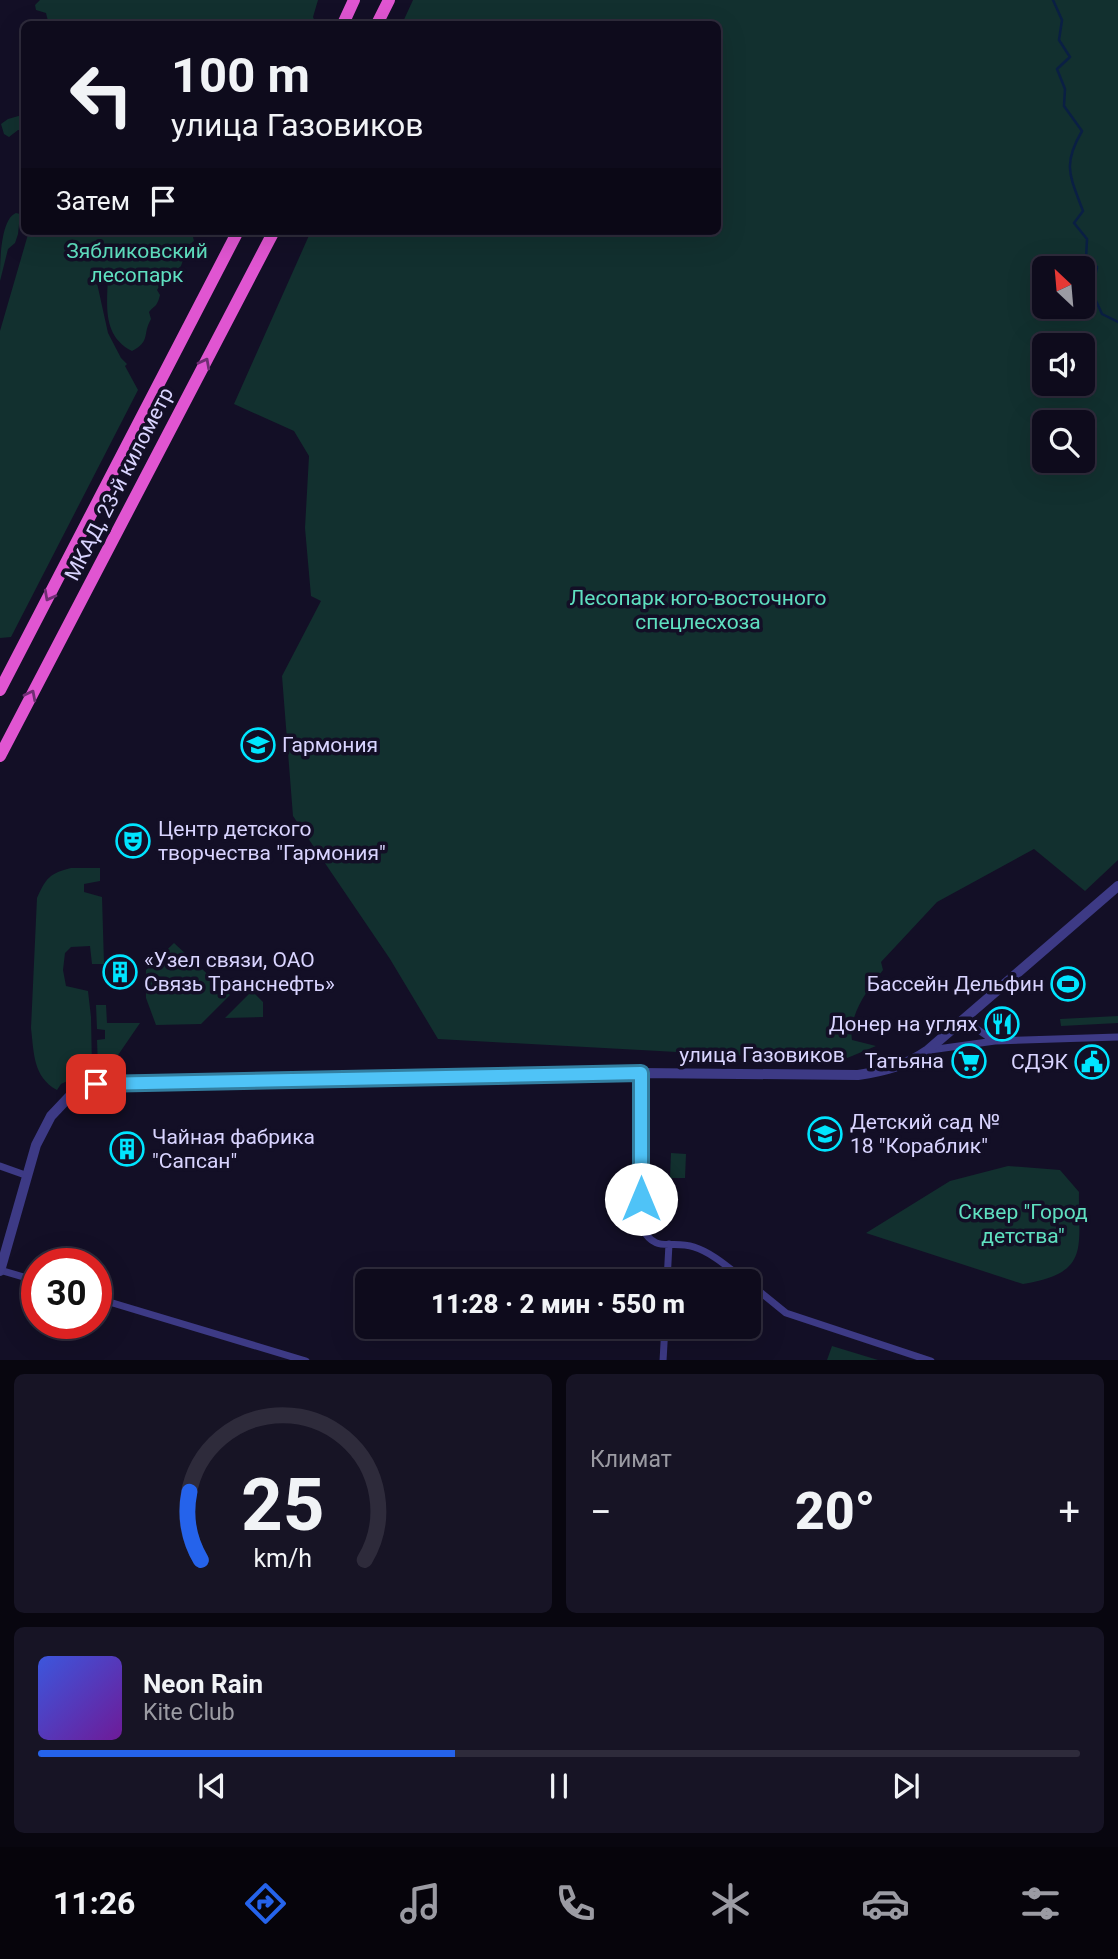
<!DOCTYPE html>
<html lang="ru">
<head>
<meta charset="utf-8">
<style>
  :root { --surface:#0e0b1c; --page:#171425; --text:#f1f3f6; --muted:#9b9ba3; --line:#2e2b3b; --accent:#2563eb }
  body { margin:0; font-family:Roboto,sans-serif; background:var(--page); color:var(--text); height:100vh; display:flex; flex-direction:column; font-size:26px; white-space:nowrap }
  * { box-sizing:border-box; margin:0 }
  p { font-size:23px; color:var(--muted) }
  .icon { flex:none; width:38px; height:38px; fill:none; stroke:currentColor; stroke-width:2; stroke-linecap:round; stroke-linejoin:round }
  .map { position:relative; height:1360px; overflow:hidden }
  .side { display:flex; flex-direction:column; gap:14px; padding:14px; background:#08060f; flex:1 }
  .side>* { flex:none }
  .top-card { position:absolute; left:21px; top:21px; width:700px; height:214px; border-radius:10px; box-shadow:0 7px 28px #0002,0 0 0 2px var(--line); background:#0e0b1c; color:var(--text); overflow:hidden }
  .needle { width:46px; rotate:334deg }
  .tools { position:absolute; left:1032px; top:256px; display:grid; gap:14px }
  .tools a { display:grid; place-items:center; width:63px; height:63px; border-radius:10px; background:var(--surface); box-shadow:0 7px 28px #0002,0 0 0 2px var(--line); font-size:35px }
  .speed { position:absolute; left:21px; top:1248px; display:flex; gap:14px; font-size:35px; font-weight:700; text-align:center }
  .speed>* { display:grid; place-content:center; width:91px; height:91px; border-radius:50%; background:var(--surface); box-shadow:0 7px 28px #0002,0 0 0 2px var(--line); line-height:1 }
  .speed .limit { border:10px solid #d22; background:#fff; color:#111 }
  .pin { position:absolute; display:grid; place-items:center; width:60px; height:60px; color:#fff; margin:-30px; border-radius:14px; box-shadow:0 4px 10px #0006 }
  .me { position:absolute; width:77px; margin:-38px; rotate:0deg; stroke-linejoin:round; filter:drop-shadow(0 0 5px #0008) }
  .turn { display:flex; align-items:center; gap:24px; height:147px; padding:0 35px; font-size:32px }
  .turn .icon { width:91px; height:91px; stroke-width:2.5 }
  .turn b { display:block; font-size:49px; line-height:60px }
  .then { display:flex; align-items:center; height:66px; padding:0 35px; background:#0003; gap:14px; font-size:26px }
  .big { font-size:52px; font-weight:800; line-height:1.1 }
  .side .card { flex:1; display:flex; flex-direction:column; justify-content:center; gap:10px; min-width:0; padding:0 24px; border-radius:10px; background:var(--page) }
  .side .dial { align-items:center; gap:0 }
  .dial svg { height:182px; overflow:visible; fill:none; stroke:var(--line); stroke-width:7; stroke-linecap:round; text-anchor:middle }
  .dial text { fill:var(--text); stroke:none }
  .song { display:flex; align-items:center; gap:21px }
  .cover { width:84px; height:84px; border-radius:10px; background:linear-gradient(135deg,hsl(230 70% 55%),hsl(280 70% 35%)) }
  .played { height:7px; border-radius:4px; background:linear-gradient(90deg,var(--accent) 40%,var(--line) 40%) }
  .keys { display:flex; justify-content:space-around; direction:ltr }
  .heat { display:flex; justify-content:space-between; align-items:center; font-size:38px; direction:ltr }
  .side .tiles { flex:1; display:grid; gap:14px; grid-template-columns:1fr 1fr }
  .card:last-child { grid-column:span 2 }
  .trip { position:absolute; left:355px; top:1269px; width:406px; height:70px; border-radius:10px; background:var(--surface); box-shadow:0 7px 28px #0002,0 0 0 2px var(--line); font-weight:800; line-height:70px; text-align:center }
  .menu { display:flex; height:112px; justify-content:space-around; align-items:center; background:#06040b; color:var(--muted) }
  .menu .icon { width:49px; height:49px }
  .menu .active { color:var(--accent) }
  .menu b { font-size:32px; color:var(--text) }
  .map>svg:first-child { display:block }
</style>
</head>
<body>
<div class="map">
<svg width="1118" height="1361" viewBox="0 0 1118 1361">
  <rect width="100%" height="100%" fill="#130f26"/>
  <path fill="#12302f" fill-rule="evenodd" d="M40 0H318L313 17 316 24H52L48 21 46 13 36 10 35 5Z
    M413 0H1118V860L1085 891 1034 849 937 902 881 962 883 970C868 989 848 1015 852 1040L876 1046 840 1061 438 1039 390 959 293 816 282 676 321 601 311 596 305 528 309 456 294 431 234 404 311 231H718V24H402ZM1045 268H1083V306H1045ZM1045 345H1083V383H1045ZM1045 422H1083V460H1045Z
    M24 107V131L18 130 9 137 4 134 1 124 8 119 22 115Z
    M16 213 20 214 18 234 15 243 8 249 0 281C0 265 0 219 16 213Z
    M29 231H201L192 233 194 241 187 246 192 256 188 260H183L181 266 159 287 157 290 160 295C157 307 155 305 149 312L151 319C142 335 151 341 132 351 102 336 107 305 108 276L103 273 95 274 108 333 121 358 127 364 125 366 138 390 11 637 0 638V331Z
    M71 868H100V881L84 884V892L102 897 104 964H92L90 946 71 947 65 953 63 970 66 986 88 991 91 1017 92 1069 61 1084 57 1090C33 1077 34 1053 31 1028L37 898C46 878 50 873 71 868Z
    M174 943 230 995 201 1024 156 1025 146 998V970Z
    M252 991 263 1002V1017L225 1018Z
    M96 1005H106L107 1023H140L116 1058 98 1068 97 1040 105 1039V1030L97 1029Z
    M1118 1016V1023L1061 1026 1060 1019Z
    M671 1153 686 1154 685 1178H670Z
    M1008 1166 1060 1170 1079 1192C1078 1248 1091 1273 1023 1284L866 1233 950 1181Z
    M832 1346 878 1360H827Z"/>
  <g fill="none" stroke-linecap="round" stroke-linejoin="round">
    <path stroke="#0a1f44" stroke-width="2.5" d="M1053 0 1062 20 1059 40 1070 57 1057 69 1065 89 1064 106 1082 131C1062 165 1070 176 1083 211L1074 223 1087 239 1086 259 1097 267 1092 292 1102 314 1118 322"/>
    <path stroke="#3d3a85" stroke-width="7" d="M963 1019 994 1041
      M930 1050 995 1041 1118 1037
      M641 1073V1227C657 1255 669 1239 694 1247 713 1253 730 1269 746 1281
      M0 1166 28 1176
      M0 1270 37 1281
      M667 1281 669 1244
      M749 1283 786 1313 931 1361
      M96 1298 306 1361
      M663 1361 665 1326"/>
    <path stroke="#3d3a85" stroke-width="10" d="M0 1271 36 1145 51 1116 69 1097 96 1084 206 1080 432 1079 641 1073 858 1075C885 1071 905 1066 928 1050L1118 886"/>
    <path stroke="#e055d1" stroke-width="12" d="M343 24 354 0
      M377 24 389 0
      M0 690 238 231
      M0 756 274 231"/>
  </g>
  <defs><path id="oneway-chevron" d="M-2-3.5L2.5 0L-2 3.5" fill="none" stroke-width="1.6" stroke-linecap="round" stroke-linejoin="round" transform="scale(1.75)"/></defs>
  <g stroke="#6f2e73">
    <use href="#oneway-chevron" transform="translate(205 363) rotate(-62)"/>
    <use href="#oneway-chevron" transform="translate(49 596) rotate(118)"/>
    <use href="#oneway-chevron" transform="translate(31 695) rotate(-63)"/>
  </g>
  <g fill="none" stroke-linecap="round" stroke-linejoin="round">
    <defs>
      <path id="route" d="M96 1084C278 1079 459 1078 641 1073V1199"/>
    </defs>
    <use href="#route" stroke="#337fa1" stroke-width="18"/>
    <use href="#route" stroke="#4fc3f7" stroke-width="12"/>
  </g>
  <defs>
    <symbol id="school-ring" viewBox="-11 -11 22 22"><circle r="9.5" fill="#130f26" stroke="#00e5ff" stroke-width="1.5"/><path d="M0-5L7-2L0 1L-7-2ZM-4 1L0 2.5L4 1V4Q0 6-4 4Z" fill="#00e5ff"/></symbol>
    <symbol id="theatre-ring" viewBox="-11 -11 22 22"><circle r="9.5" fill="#130f26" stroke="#00e5ff" stroke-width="1.5"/><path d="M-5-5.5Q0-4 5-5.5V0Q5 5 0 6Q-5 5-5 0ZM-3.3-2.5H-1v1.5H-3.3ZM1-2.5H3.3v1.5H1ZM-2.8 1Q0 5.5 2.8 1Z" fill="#00e5ff"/></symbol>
    <symbol id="building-ring" viewBox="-11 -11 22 22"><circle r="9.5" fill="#130f26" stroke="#00e5ff" stroke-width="1.5"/><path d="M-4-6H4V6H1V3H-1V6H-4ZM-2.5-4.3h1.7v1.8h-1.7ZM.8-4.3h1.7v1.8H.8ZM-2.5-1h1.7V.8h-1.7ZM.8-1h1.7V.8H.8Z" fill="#00e5ff"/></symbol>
    <symbol id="stadium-ring" viewBox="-11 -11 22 22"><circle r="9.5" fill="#130f26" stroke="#00e5ff" stroke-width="1.5"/><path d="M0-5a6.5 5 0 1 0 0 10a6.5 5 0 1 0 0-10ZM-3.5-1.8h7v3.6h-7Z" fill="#00e5ff"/></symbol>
    <symbol id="restaurant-ring" viewBox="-11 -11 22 22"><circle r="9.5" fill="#130f26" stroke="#00e5ff" stroke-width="1.5"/><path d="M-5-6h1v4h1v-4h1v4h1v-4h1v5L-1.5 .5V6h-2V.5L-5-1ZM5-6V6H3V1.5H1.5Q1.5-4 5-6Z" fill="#00e5ff"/></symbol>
    <symbol id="supermarket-ring" viewBox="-11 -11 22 22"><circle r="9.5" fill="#130f26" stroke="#00e5ff" stroke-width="1.5"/><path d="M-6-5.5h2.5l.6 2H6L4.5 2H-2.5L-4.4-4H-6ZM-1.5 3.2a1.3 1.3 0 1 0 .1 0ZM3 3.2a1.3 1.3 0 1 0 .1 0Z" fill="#00e5ff"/></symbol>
    <symbol id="civic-ring" viewBox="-11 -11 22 22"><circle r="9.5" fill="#130f26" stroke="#00e5ff" stroke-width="1.5"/><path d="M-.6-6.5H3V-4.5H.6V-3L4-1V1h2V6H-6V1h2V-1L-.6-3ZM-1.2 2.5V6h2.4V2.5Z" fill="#00e5ff"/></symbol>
  </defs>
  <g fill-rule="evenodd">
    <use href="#school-ring" x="239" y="726" width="38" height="38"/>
    <use href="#theatre-ring" x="114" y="822" width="38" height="38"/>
    <use href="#building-ring" x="101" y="953" width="38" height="38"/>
    <use href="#stadium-ring" x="1049" y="965" width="38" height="38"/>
    <use href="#restaurant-ring" x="983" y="1005" width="38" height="38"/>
    <use href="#supermarket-ring" x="950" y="1042" width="38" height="38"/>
    <use href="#civic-ring" x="1073" y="1043" width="38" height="38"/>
    <use href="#school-ring" x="806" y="1115" width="38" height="38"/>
    <use href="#building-ring" x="108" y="1130" width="38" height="38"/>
  </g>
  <g text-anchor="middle" stroke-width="7" stroke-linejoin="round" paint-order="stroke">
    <g font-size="21" fill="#5fe0c0" stroke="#130f26">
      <text x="137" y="258">Зябликовский<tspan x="137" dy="24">лесопарк</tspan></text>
      <text x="698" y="605">Лесопарк юго-восточного<tspan x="698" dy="24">спецлесхоза</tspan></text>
      <text x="1023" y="1219">Сквер "Город<tspan x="1023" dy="24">детства"</tspan></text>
    </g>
    <g font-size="21" fill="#d9d4ff" stroke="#130f26">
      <text transform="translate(119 484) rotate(-63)" y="7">МКАД, 23-й километр</text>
      <text x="762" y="1062">улица Газовиков</text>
    </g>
    <g font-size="21" fill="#d9d4ff" stroke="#130f26" text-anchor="start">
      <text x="282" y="752">Гармония</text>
      <text x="158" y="836">Центр детского<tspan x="158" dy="24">творчества "Гармония"</tspan></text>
      <text x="144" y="967">«Узел связи, ОАО<tspan x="144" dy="24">Связь Транснефть»</tspan></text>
      <text x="1044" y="991" text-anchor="end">Бассейн Дельфин</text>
      <text x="978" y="1031" text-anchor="end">Донер на углях</text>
      <text x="944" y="1068" text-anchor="end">Татьяна</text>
      <text x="1068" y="1069" text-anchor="end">СДЭК</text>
      <text x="850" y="1129">Детский сад №<tspan x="850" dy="24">18 "Кораблик"</tspan></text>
      <text x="152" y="1144">Чайная фабрика<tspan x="152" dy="24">"Сапсан"</tspan></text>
    </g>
  </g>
</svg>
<div class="tools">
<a><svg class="needle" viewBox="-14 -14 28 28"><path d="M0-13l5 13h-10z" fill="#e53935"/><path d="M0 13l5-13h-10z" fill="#9b9ba3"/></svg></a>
<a><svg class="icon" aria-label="sound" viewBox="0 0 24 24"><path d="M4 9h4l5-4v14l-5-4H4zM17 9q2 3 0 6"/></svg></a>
<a><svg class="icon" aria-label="search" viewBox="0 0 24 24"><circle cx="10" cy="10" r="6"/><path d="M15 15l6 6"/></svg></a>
</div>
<div class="speed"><div class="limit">30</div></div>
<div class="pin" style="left:96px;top:1084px;background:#d93025"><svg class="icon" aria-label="arrive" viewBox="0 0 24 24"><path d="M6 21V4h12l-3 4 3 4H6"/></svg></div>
<svg class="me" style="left:641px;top:1199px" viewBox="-20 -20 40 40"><circle r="19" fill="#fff"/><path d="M0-13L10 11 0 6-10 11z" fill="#4fc3f7"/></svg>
<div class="trip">11:28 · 2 мин · 550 m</div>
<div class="top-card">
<div class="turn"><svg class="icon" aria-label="left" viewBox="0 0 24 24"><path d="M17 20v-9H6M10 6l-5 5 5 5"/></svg><div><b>100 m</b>улица Газовиков</div></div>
<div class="then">Затем<svg class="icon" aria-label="arrive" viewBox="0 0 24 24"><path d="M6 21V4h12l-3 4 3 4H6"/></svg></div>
</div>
</div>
<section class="side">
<div class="tiles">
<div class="card dial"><svg viewBox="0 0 100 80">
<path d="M14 69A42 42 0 1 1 86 69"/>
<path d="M14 69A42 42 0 0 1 9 39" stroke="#2563eb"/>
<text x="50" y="56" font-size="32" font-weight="700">25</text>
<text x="50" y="72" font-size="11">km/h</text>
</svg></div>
<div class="card"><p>Климат</p>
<div class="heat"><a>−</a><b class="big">20°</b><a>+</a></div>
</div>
<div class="card">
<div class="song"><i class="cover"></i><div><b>Neon Rain</b><p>Kite Club</p></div></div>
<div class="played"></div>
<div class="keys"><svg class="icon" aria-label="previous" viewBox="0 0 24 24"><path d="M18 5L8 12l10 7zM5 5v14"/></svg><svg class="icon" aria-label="pause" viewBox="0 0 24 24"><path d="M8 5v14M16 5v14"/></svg><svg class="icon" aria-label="next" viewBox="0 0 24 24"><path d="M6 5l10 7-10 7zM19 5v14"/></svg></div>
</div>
</div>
</section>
<nav class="menu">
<b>11:26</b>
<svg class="icon active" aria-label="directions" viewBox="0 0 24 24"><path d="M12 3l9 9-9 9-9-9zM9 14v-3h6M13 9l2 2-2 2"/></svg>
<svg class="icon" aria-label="music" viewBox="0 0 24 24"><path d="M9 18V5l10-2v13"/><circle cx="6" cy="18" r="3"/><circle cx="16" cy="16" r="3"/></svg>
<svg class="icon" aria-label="phone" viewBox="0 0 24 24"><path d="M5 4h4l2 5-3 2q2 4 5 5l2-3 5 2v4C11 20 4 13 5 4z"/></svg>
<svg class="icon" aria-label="climate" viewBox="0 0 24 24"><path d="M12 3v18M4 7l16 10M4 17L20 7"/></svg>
<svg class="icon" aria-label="car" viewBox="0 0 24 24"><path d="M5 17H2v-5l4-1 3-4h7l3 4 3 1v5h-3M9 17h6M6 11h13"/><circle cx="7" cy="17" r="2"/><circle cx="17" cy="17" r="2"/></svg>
<svg class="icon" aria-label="filters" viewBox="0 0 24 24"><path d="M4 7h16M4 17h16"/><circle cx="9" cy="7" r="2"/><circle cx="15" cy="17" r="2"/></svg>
</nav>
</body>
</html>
